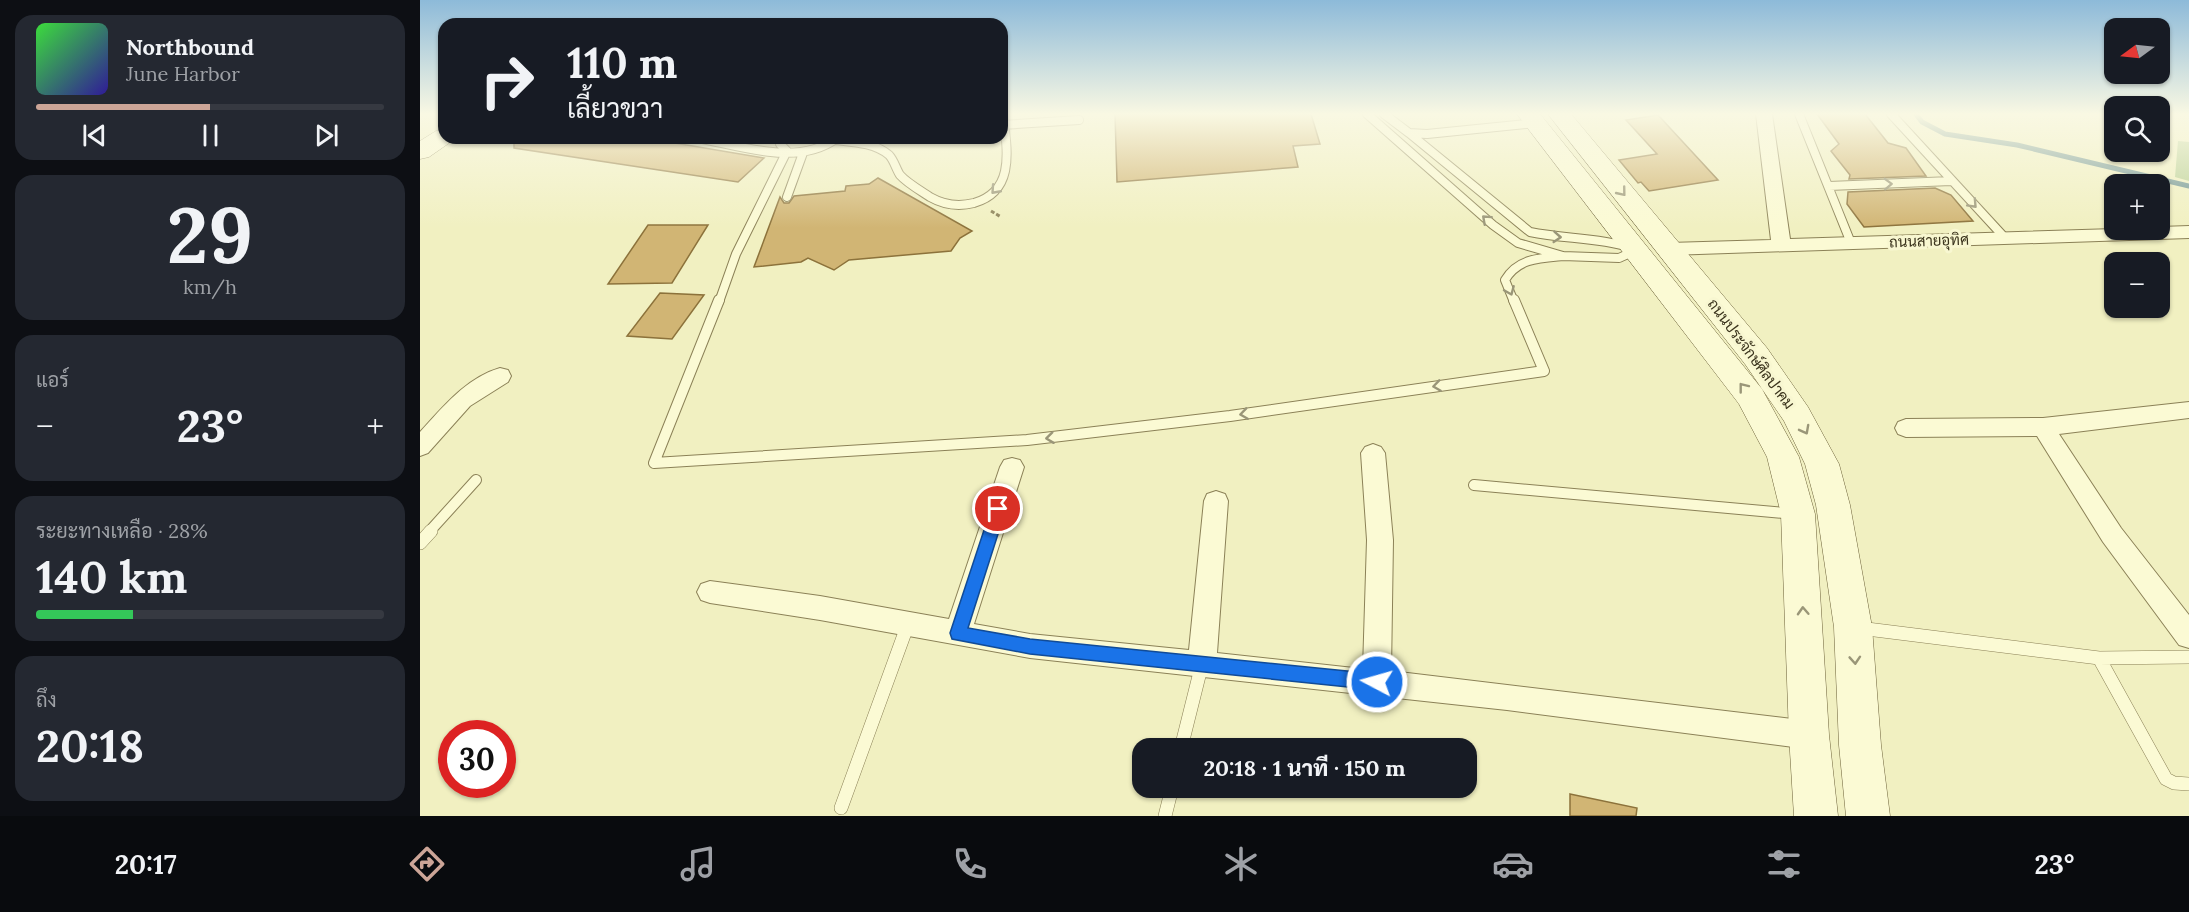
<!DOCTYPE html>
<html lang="th">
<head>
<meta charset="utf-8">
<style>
  :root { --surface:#171b24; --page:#242831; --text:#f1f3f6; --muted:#9ea1a6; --line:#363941; --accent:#cca597 }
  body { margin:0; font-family:Lora,Sarabun,serif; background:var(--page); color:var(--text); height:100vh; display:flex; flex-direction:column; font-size:22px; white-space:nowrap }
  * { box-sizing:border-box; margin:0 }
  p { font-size:20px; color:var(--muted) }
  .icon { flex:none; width:33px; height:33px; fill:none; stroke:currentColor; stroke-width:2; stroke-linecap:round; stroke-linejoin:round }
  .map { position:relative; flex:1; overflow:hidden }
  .panel { display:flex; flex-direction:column; gap:15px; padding:15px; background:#0d0f14; width:420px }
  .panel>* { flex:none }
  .hud { position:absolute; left:18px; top:18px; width:570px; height:126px; border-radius:18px; box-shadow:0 2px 4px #0004; background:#171b24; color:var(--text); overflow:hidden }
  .needle { width:39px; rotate:255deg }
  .buttons { position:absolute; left:1684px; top:18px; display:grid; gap:12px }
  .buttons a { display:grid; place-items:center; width:66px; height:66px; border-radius:12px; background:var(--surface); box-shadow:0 2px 4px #0004; font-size:30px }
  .speed { position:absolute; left:18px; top:720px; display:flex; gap:12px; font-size:30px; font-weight:700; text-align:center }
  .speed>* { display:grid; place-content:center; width:78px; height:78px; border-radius:50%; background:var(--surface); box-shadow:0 2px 4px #0004; line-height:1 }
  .speed .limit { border:9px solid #d22; background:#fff; color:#111 }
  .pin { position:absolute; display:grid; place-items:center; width:51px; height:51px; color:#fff; margin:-26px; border:3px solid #fff; border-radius:50%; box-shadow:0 2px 6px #0007 }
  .me { position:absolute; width:66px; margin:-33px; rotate:276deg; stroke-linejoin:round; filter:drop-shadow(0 0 4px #0008) }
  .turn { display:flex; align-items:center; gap:21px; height:126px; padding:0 30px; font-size:27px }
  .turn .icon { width:78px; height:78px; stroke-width:2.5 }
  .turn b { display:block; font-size:42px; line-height:51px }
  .big { font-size:45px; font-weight:800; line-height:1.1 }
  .panel .tile { flex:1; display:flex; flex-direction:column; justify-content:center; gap:9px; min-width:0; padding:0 21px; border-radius:18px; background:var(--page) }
  .panel .dial { align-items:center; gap:0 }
  .dial b { font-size:78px; line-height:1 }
  .song { display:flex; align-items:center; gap:18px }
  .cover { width:72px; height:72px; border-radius:9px; background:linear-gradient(135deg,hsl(120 70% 55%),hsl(250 70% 35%)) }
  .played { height:6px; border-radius:3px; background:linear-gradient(90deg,var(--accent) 50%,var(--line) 50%) }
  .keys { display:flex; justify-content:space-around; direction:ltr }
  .heat { display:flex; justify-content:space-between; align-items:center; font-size:33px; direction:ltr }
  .charge { height:9px; border-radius:4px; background:linear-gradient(90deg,#34c759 28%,var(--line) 0) }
  .trip { position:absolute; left:712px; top:738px; width:345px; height:60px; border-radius:18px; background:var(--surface); box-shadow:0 2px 4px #0004; font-weight:800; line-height:60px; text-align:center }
  .menu { display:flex; height:96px; justify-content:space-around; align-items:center; background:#090b0e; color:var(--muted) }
  .menu .icon { width:42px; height:42px }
  .menu .on { color:var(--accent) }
  .menu b { font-size:27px; color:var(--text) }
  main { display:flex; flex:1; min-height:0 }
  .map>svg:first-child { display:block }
</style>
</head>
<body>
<main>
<section class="panel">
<div class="tile">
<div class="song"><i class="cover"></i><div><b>Northbound</b><p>June Harbor</p></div></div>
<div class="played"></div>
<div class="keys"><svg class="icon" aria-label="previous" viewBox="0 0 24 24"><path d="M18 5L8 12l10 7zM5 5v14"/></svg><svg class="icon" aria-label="pause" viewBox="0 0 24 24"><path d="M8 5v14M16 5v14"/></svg><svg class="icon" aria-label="next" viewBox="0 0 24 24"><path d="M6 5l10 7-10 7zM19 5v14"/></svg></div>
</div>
<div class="tile dial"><b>29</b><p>km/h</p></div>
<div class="tile"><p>แอร์</p>
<div class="heat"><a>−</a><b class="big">23°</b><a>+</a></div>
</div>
<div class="tile"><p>ระยะทางเหลือ · 28%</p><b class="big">140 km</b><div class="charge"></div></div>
<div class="tile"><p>ถึง</p><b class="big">20:18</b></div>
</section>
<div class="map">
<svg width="1769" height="816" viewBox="0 0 1769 816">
  <rect width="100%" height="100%" fill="#f1f0c1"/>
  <path fill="#b8cf94" d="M1758 141 1769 142V181L1755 177Z"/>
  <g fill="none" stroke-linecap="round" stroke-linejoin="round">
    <path stroke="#6a9091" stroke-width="5" d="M1496 114 1502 122 1525 134 1597 145 1769 186"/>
  </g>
  <path fill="#d1b574" stroke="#8c723b" stroke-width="1.5" d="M695 114H891L900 144 873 146 878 167 697 182Z
    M1397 114H1445L1468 143 1486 148 1506 176 1429 179 1430 175 1411 151 1419 144Z
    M1238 115 1298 180 1229 191 1221 182 1218 183 1199 160 1237 154 1206 120Z
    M94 138H225L344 158 318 182 94 148Z
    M458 178 552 231 540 238 531 251 429 260 414 270 388 258 381 262 334 267 360 197 364 203H369L374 196 425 191 426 186 449 184Z
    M1515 188 1531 195 1553 221 1444 227 1427 204 1428 192Z
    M228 225H288L252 283 188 284Z
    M240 293 284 295 252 339 207 336Z
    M1150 794 1217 808 1216 816H1150Z"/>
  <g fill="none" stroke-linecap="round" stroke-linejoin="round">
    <defs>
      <path id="lane-far2" d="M947 114 1073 225 1098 243 1143 256 1199 258 1217 250
        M964 114 989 133 1007 134 1115 123
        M1379 114 1431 243
        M1471 114 1585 238
        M582 125 659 120
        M989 133 1110 232C1143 239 1177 237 1209 247
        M277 138C321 146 378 167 417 138
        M361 138 360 144 367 151
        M416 140C433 142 455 143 469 155 474 160 476 169 480 175 487 183 501 191 510 197 524 205 538 207 554 203 596 191 587 149 583 114
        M1409 186 1531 181
        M367 197 383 153
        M299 302 316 254 367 151
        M1094 302 1085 280C1098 258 1120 258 1143 256"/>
      <path id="lane-far1" d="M299 300 234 463 607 440 810 416 1124 371 1094 300
        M1054 485 1375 514
        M9 532 56 480"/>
      <path id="lane" d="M0 543 11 531
        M1439 628 1679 658 1769 657
        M1679 658 1746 779 1754 783 1769 784
        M761 748 782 664
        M421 808 488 624
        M745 816 752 788"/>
      <path id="street" d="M1336 114H1352L1370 239 1695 229 1740 230V227L1769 226V238L1249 255 1242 253 1239 249 1242 245 1249 243 1351 240Z
        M80 368 88 370 91 376 88 382 50 406 8 453 0 456V432C23 407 46 378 80 368Z
        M1769 402V418L1639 434 1701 528 1769 615V648L1759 645 1683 542 1617 436 1486 437 1478 434 1475 428 1478 422 1486 419 1623 418Z
        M953 444 961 447 965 453 973 540 971 671 1389 721 1399 725 1404 735 1399 745 1389 749 1087 710 610 658 400 620 290 603 281 600 277 592 281 584 290 581 400 596 529 619 580 467 584 460 592 458 600 460 604 467 554 624 610 634 769 650 784 501 787 494 796 491 805 494 808 501 797 653 943 669 947 540 941 453 945 447Z"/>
      <path id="secondary" d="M1097 114H1120L1342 389 1379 457 1395 514 1409 735 1418 816H1374L1369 735 1361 514 1347 457 1319 404Z
        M1128 114H1151L1347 348 1388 407 1419 464 1430 505 1452 627 1461 745 1470 816H1426L1419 745 1414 627 1396 505 1385 464 1364 421 1325 364Z
        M24 129V138H34L32 141 9 157 0 159V141L16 131Z"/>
    </defs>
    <use href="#lane-far2" stroke="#8b8157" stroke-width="10"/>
    <use href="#lane-far1" stroke="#8b8157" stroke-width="12"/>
    <use href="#lane" stroke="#8b8157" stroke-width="14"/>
    <use href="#street" stroke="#8b8157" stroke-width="2"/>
    <use href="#secondary" stroke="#6d623a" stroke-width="1"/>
    <path stroke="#8b8157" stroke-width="3" stroke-dasharray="4 2" stroke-linecap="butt" d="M571 211 581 217"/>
    <use href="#lane-far2" stroke="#fbfad4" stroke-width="8"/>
    <use href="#lane-far1" stroke="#fbfad4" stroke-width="10"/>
    <use href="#lane" stroke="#fbfad4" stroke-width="13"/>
    <use href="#street" fill="#fbfad4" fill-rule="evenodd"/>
    <use href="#secondary" fill="#fbfad4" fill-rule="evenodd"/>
  </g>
  <defs><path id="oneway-chevron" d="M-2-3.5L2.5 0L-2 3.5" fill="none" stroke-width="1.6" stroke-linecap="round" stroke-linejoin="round" transform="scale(1.5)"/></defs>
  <g stroke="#9a9678">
    <use href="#oneway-chevron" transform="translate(1468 184) rotate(-2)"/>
    <use href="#oneway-chevron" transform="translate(575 190) rotate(132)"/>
    <use href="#oneway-chevron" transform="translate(1202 192) rotate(51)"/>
    <use href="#oneway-chevron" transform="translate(1553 204) rotate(47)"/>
    <use href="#oneway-chevron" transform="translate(1066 219) rotate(-138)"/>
    <use href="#oneway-chevron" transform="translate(1137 237) rotate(4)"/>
    <use href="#oneway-chevron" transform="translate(1090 291) rotate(67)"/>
    <use href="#oneway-chevron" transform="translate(1017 386) rotate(172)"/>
    <use href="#oneway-chevron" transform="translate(1323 387) rotate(-128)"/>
    <use href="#oneway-chevron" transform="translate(824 414) rotate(172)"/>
    <use href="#oneway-chevron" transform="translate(1385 430) rotate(62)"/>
    <use href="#oneway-chevron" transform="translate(630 438) rotate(173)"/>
    <use href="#oneway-chevron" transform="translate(1383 611) rotate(-93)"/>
    <use href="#oneway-chevron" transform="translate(1435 660) rotate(86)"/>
  </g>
  <linearGradient id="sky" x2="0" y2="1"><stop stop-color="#8dbad9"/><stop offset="0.5" stop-color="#f9f8e3"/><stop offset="1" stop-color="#f9f8e3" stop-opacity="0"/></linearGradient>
  <rect width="1769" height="228" fill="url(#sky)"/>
  <path fill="#1a73e8" stroke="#114b97" stroke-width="1.5" d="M578 503 584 504 586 509 548 628 610 639 957 674 963 676 965 682 963 688 957 690 610 654 532 639 530 633 571 509 573 504Z"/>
  <g text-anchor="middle" stroke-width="6" stroke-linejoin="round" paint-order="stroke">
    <g font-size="15" fill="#3a331c" stroke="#f8f7d1">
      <text transform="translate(1509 241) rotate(-2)" y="5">ถนนสายอุทิศ</text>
      <text transform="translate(1331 354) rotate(53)" y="5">ถนนประจักษ์ศิลปาคม</text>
    </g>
  </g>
</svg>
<div class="buttons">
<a><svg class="needle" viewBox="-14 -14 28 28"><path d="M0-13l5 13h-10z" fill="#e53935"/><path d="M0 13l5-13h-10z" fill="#9ea1a6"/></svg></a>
<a><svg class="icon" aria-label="search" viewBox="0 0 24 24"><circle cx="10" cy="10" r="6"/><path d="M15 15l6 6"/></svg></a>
<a>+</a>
<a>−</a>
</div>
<div class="speed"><div class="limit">30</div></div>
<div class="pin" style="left:578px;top:509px;background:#d93025"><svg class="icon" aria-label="arrive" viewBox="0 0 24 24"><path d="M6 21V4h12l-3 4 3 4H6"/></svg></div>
<svg class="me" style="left:957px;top:682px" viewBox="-20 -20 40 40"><circle r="17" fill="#1a73e8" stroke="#fff" stroke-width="3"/><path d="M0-11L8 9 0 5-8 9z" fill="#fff"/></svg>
<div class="trip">20:18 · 1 นาที · 150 m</div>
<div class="hud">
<div class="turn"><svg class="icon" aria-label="right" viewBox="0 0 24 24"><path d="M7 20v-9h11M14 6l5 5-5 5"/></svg><div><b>110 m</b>เลี้ยวขวา</div></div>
</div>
</div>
</main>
<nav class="menu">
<b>20:17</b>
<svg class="icon on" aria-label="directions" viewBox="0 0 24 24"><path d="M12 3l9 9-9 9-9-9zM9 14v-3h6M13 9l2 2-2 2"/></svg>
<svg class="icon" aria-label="music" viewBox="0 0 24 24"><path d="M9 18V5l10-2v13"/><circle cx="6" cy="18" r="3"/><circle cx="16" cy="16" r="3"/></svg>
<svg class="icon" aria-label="phone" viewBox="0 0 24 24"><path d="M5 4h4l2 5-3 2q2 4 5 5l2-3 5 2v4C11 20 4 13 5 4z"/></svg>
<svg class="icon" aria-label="climate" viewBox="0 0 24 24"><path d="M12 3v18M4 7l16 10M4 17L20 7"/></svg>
<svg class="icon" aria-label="car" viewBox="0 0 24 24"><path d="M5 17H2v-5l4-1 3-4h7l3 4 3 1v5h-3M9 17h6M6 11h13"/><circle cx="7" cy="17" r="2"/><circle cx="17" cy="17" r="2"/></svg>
<svg class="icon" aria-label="filters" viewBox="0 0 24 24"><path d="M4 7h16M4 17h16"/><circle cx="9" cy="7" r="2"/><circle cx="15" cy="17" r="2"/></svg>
<b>23°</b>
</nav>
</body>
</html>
